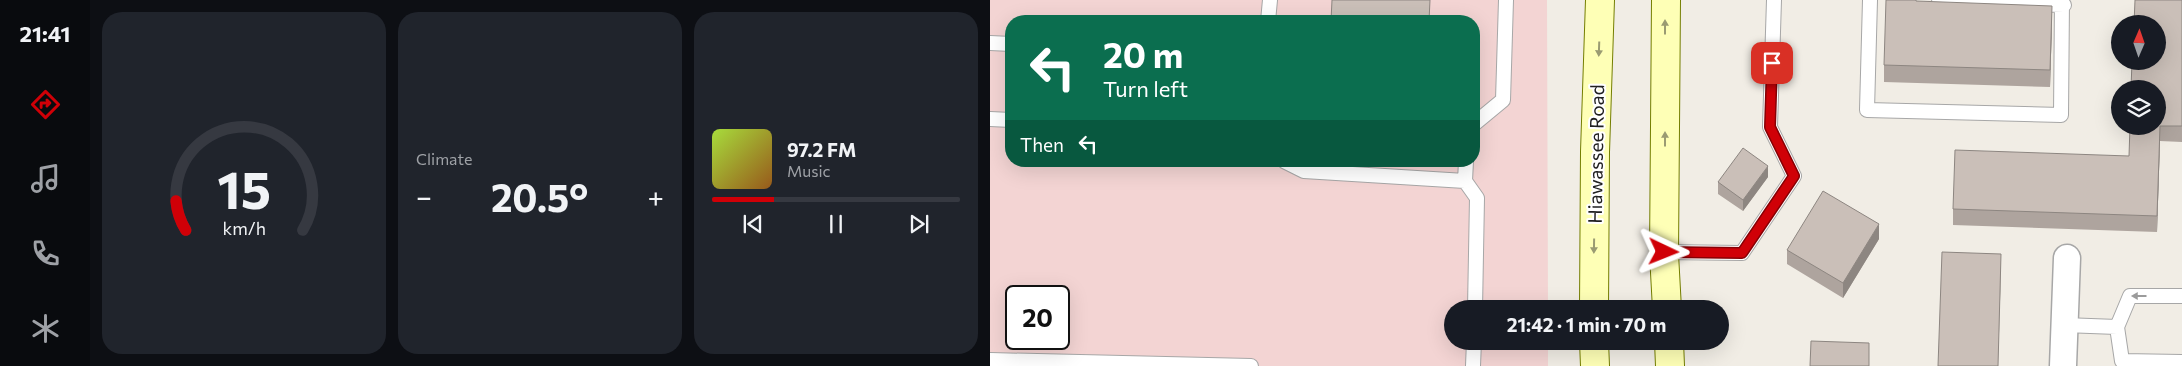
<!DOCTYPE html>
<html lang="en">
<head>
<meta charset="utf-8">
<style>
  :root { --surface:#171b24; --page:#20242c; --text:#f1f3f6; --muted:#9ea1a6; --line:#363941; --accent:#d00007 }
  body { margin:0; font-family:Commissioner,sans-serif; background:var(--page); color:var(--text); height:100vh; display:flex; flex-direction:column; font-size:19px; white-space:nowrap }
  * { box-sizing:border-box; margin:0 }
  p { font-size:16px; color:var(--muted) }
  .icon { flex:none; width:28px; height:28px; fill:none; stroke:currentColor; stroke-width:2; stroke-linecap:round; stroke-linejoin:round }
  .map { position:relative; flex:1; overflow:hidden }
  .details { display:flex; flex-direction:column; gap:12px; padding:12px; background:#0d0f14; width:900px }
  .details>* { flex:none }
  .hud { position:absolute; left:15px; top:15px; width:475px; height:152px; border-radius:20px; box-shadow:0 5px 20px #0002; background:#0b6e4f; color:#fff; overflow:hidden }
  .needle { width:32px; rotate:2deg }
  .buttons { position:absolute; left:1121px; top:15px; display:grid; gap:10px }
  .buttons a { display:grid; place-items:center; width:55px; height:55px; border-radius:50%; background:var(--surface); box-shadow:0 5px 20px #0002; font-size:25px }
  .speed { position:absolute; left:15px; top:285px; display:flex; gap:10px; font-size:25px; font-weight:700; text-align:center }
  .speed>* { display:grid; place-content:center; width:65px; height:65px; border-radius:50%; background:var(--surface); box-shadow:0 5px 20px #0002; line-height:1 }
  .speed .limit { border:2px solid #111; border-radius:8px; background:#fff; color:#111 }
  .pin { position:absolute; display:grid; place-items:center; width:42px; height:42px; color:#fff; margin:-21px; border-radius:10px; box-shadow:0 2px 8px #0006 }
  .me { position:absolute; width:55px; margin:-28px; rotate:92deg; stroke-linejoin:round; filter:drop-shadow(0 0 4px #0008) }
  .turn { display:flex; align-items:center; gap:18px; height:105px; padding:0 15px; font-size:22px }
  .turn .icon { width:65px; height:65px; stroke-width:2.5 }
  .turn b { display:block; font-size:35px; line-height:42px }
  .then { display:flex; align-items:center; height:48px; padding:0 15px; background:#0003; gap:10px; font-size:19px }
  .big { font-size:38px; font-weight:700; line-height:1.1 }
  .details .tile { flex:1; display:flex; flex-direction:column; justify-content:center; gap:8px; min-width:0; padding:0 18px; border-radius:20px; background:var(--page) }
  .details .dial { align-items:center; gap:0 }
  .dial svg { height:130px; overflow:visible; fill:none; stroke:var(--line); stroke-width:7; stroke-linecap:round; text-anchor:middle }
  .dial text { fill:var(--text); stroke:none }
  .song { display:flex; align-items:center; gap:15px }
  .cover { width:60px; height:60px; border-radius:8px; background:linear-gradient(135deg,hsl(80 70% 55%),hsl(30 70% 35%)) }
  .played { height:5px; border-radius:2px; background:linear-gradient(90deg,var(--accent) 25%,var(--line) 25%) }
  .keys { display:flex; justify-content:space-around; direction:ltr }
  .heat { display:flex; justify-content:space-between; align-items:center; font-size:28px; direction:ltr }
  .details .tiles { flex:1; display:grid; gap:12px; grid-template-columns:repeat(3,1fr) }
  .trip { position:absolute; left:454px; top:300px; width:285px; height:50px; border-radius:25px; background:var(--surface); box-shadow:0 5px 20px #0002; font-weight:700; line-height:50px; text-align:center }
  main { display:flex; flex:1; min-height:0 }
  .tabs { display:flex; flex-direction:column; width:90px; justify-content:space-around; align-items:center; background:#090b0e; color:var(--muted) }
  .tabs .icon { width:35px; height:35px }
  .tabs .selected { color:var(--accent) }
  .tabs b { font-size:22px; color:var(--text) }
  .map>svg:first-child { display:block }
</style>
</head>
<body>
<main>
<nav class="tabs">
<b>21:41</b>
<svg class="icon selected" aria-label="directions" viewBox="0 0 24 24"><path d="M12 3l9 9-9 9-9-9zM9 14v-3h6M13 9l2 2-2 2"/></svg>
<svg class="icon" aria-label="music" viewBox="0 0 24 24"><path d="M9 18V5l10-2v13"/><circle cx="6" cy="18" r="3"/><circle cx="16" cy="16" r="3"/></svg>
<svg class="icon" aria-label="phone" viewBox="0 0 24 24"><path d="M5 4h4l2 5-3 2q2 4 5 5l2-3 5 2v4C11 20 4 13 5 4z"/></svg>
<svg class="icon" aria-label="climate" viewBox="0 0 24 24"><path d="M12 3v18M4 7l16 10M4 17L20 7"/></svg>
</nav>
<section class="details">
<div class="tiles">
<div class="tile dial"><svg viewBox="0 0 100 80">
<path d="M14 69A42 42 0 1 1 86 69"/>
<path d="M14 69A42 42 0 0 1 8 51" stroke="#d00007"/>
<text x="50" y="56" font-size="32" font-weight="700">15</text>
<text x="50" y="72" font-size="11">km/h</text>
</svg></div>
<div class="tile"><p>Climate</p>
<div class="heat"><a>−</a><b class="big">20.5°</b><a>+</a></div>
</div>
<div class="tile">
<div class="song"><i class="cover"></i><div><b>97.2 FM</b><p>Music</p></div></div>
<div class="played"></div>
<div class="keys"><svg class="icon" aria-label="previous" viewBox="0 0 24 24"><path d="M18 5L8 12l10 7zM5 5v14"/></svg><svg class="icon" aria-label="pause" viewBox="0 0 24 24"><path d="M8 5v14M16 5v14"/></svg><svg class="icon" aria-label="next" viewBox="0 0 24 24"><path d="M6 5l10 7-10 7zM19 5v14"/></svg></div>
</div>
</div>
</section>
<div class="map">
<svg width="1192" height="366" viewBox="0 0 1192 366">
  <rect width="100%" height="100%" fill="#f1ede5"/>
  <path fill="#f3d4d3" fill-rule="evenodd" d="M0 0H557L558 309H462V341H558V366H0ZM21 21H484V161H21ZM26 296H69V339H26Z"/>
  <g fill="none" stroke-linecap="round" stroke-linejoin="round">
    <defs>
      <path id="service" d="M880 0 877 110 1071 115 1072 0
        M949 2 1074 5
        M278 21 280 0
        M0 43 21 44
        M0 119 21 120
        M484 124 513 100 516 0
        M294 161 314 171 475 181 487 198 485 309
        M475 181 476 161
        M674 252 752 253 804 176 780 127 784 0
        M1192 296H1140L1127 327 1132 361 1192 362
        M1074 325 1127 327
        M0 360 261 366
        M483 366 484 341"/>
      <path id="minor" d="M1073 366 1077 258"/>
      <path id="secondary" d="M676 0 674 254 677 309
        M604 309 605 152 610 0
        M604 341 605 366
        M679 341 680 366"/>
    </defs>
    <use href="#service" stroke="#a7a7a7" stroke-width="16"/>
    <use href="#minor" stroke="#a7a7a7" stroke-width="29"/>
    <use href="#secondary" stroke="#747e00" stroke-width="30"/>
    <use href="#service" stroke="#fff" stroke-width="14"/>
    <use href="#minor" stroke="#fff" stroke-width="26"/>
    <use href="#secondary" stroke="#feffb6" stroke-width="28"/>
  </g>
  <path fill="#aea49e" d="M1192 0V142L1170 141 1167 232 963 225V209L1139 156Z
    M927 1 1062 23 1060 87 894 82V65Z
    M778 177 753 211 728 194V182Z
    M889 239 853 298 797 264V250Z"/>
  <path fill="#8d8681" d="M1062 6V23L1060 87V70Z
    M1170 126V141L1167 232V216Z
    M778 166V177L753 211V200Z
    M889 224V239L853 298V283Z
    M1011 254V269L1008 366Z"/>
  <path fill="#cabfb8" stroke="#8d8681" d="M342 0H440L439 21H341Z
    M896 0H926V1L1062 6 1060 70 894 65Z
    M1145 0H1192V126H1170L1167 216 963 209 965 150 1139 156 1140 126H1168V89H1141L1142 61H1168V24H1144Z
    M753 148 778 166 753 200 728 182Z
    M833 191 889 224 853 283 797 250Z
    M952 252 1011 254 1008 366H948Z
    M821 341 879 343V366H820Z"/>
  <defs><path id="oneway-solid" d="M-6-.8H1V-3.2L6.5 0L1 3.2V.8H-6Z" transform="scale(1.25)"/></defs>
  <g fill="#9a9b72">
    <use href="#oneway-solid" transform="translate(675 27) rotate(-90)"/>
    <use href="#oneway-solid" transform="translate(609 49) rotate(92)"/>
    <use href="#oneway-solid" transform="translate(675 139) rotate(-90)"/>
    <use href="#oneway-solid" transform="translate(604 246) rotate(91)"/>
  </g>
  <use fill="#9b9b9b" href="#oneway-solid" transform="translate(1149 296) rotate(-180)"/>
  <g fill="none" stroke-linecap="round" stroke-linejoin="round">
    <defs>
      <path id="route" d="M674 252 752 253 804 176 780 127 782 63"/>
    </defs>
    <use href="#route" stroke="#870005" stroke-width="12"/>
    <use href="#route" stroke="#d00007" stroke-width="9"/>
  </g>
  <g text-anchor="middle" stroke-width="4" stroke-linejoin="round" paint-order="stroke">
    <g font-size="19" fill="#202020" stroke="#fff">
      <text transform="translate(606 154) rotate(-89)" y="7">Hiawassee Road</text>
    </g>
  </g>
</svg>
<div class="buttons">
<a><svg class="needle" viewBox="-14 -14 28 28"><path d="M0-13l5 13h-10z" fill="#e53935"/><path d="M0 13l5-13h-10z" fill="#9ea1a6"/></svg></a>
<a><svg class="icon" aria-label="layers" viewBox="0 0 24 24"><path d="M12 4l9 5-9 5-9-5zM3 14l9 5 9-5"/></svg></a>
</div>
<div class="speed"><div class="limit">20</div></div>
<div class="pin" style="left:782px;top:63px;background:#d93025"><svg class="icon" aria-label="arrive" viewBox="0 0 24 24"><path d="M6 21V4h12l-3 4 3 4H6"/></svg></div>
<svg class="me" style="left:674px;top:252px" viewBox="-20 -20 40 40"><path d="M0-17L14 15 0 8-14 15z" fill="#d00007" stroke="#fff" stroke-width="4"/></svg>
<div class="trip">21:42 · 1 min · 70 m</div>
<div class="hud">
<div class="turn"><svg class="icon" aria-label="left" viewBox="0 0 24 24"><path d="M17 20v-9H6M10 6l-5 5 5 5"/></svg><div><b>20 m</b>Turn left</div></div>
<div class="then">Then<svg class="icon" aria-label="left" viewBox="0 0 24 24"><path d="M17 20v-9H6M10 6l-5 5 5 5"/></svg></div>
</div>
</div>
</main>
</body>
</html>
